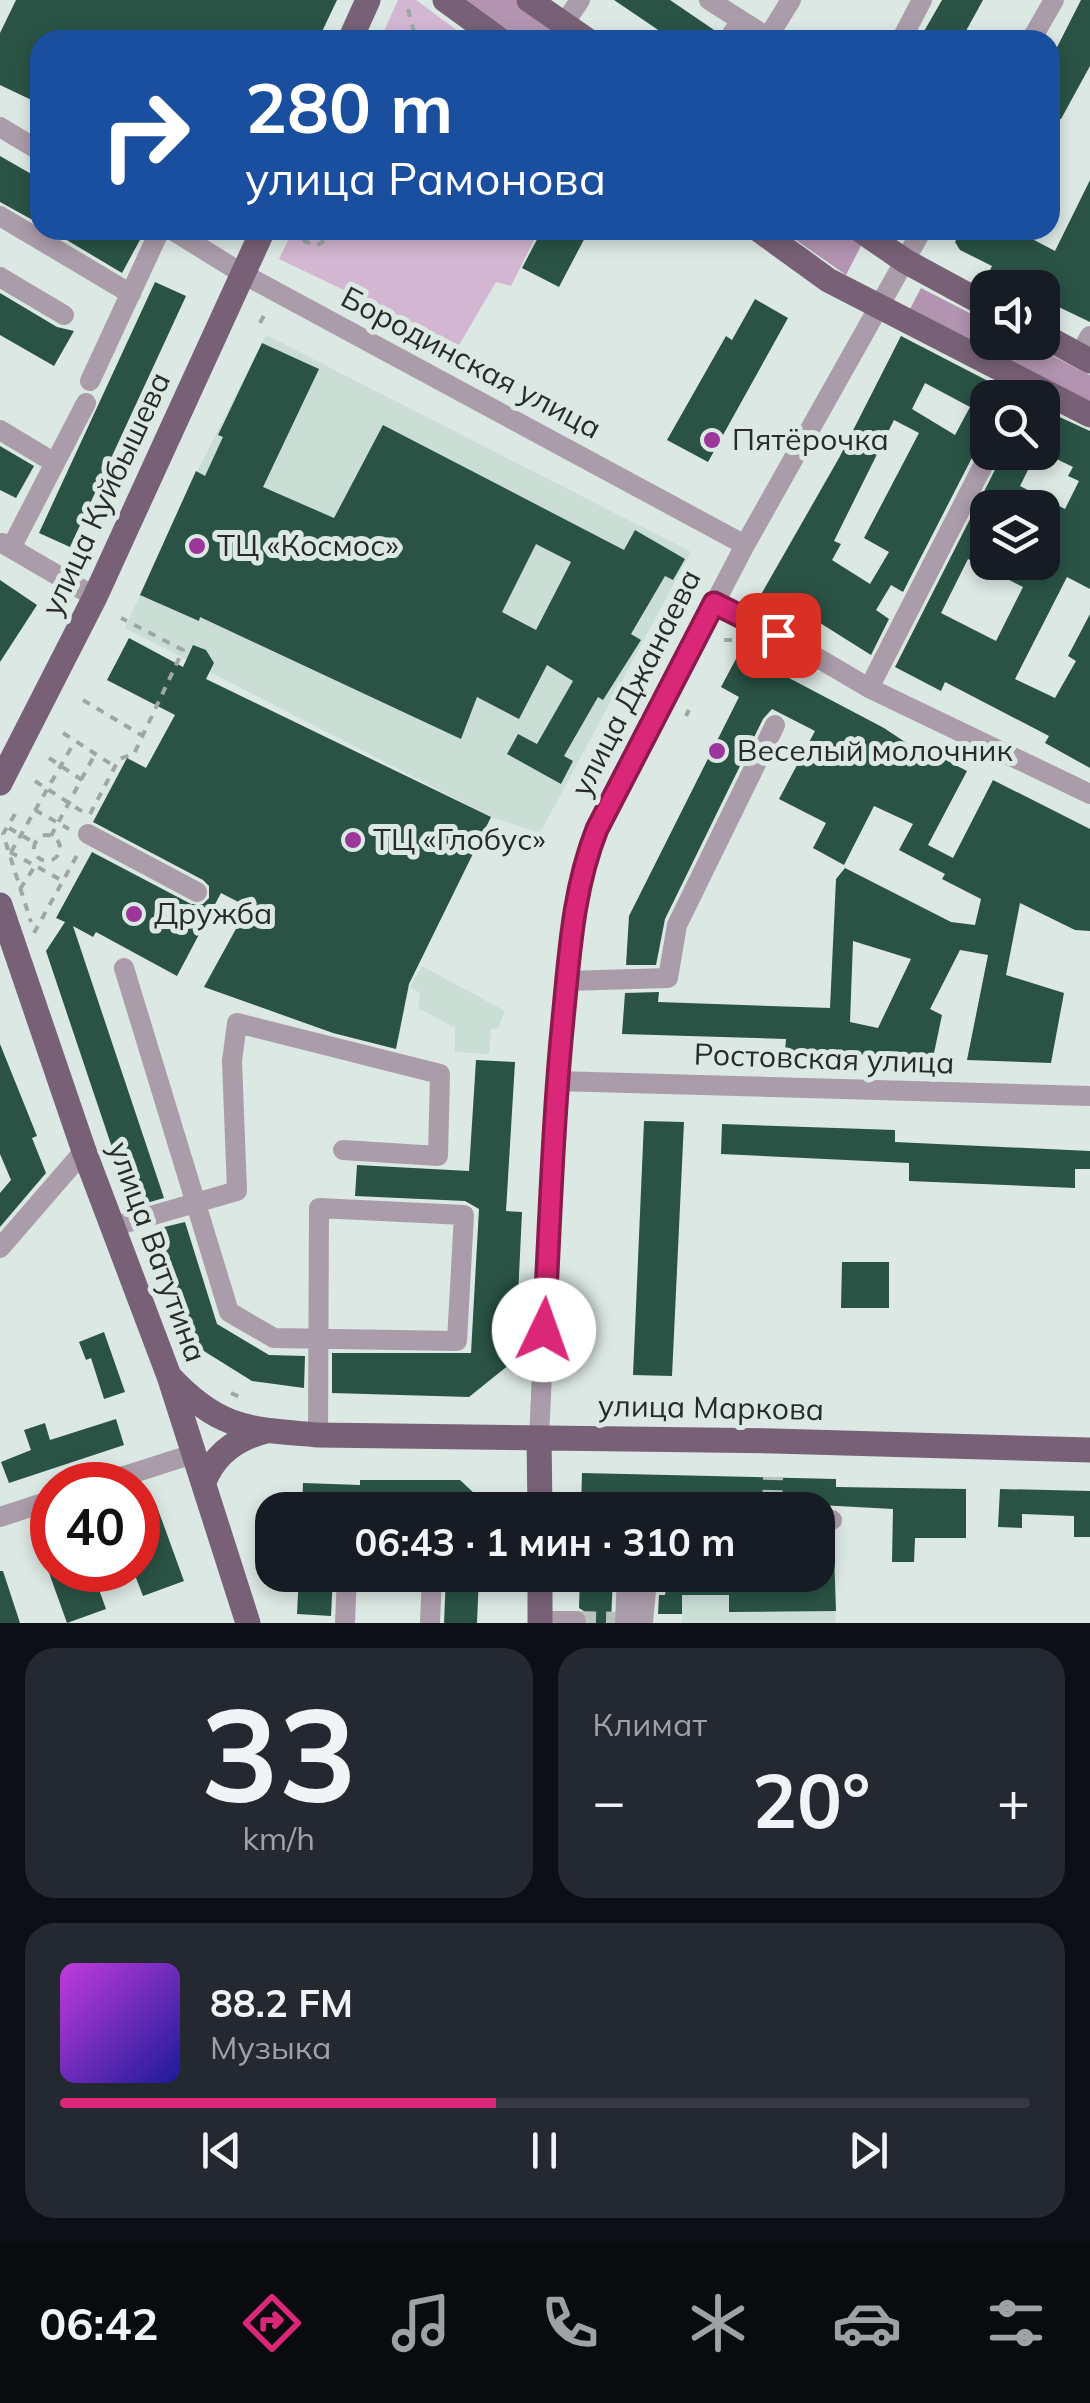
<!DOCTYPE html>
<html lang="ru">
<head>
<meta charset="utf-8">
<style>
  :root { --surface:#171b24; --page:#242831; --text:#f1f3f6; --muted:#9ea1a6; --line:#363941; --accent:#db2777 }
  body { margin:0; font-family:Mulish,sans-serif; background:var(--page); color:var(--text); height:100vh; display:flex; flex-direction:column; font-size:38px; white-space:nowrap }
  * { box-sizing:border-box; margin:0 }
  p { font-size:32px; color:var(--muted) }
  .icon { flex:none; width:55px; height:55px; fill:none; stroke:currentColor; stroke-width:2; stroke-linecap:round; stroke-linejoin:round }
  .map { position:relative; height:1623px; overflow:hidden }
  .side { display:flex; flex-direction:column; gap:25px; padding:25px; background:#0d0f14; flex:1 }
  .side>* { flex:none }
  .top-card { position:absolute; left:30px; top:30px; width:1030px; height:210px; border-radius:30px; box-shadow:0 5px 15px #0003; background:#1a4fa0; color:#fff; overflow:hidden }
  .fabs { position:absolute; left:970px; top:270px; display:grid; gap:20px }
  .fabs a { display:grid; place-items:center; width:90px; height:90px; border-radius:20px; background:var(--surface); box-shadow:0 5px 15px #0003; font-size:50px }
  .speed { position:absolute; left:30px; top:1462px; display:flex; gap:20px; font-size:50px; font-weight:700; text-align:center }
  .speed>* { display:grid; place-content:center; width:130px; height:130px; border-radius:50%; background:var(--surface); box-shadow:0 5px 15px #0003; line-height:1 }
  .speed .limit { border:15px solid #d22; background:#fff; color:#111 }
  .pin { position:absolute; display:grid; place-items:center; width:85px; height:85px; color:#fff; margin:-42px; border-radius:20px; box-shadow:0 5px 15px #0006 }
  .me { position:absolute; width:110px; margin:-55px; rotate:3deg; stroke-linejoin:round; filter:drop-shadow(0 0 8px #0008) }
  .turn { display:flex; align-items:center; gap:35px; height:210px; padding:0 50px; font-size:45px }
  .turn .icon { width:130px; height:130px; stroke-width:2.5 }
  .turn b { display:block; font-size:70px; line-height:85px }
  .big { font-size:75px; font-weight:700; line-height:1.1 }
  .side .tile { flex:1; display:flex; flex-direction:column; justify-content:center; gap:15px; min-width:0; padding:0 35px; border-radius:30px; background:var(--page) }
  .side .dial { align-items:center; gap:0 }
  .dial b { font-size:130px; line-height:1 }
  .song { display:flex; align-items:center; gap:30px }
  .cover { width:120px; height:120px; border-radius:15px; background:linear-gradient(135deg,hsl(290 70% 55%),hsl(240 70% 35%)) }
  .played { height:10px; border-radius:5px; background:linear-gradient(90deg,var(--accent) 45%,var(--line) 45%) }
  .keys { display:flex; justify-content:space-around; direction:ltr }
  .heat { display:flex; justify-content:space-between; align-items:center; font-size:55px; direction:ltr }
  .side .tiles { flex:1; display:grid; gap:25px; grid-template-columns:1fr 1fr }
  .tile:last-child { grid-column:span 2 }
  .trip { position:absolute; left:255px; top:1492px; width:580px; height:100px; border-radius:30px; background:var(--surface); box-shadow:0 5px 15px #0003; font-weight:700; line-height:100px; text-align:center }
  .menu { display:flex; height:160px; justify-content:space-around; align-items:center; background:#090b0e; color:var(--muted) }
  .menu .icon { width:70px; height:70px }
  .menu .active { color:var(--accent) }
  .menu b { font-size:45px; color:var(--text) }
  .map>svg:first-child { display:block }
</style>
</head>
<body>
<div class="map">
<svg width="1090" height="1623" viewBox="0 0 1090 1623">
  <rect width="100%" height="100%" fill="#dce8e3"/>
  <path fill="#caded6" d="M266 335 691 552 540 833 491 817 125 628 188 489Z
    M422 966 505 1011 498 1028 491 1029 489 1054 455 1052V1028L418 1008 420 993 410 987Z
    M682 1595H729L730 1612 836 1611 835 1623H682Z"/>
  <path fill="#d3b6d1" d="M398 0H416L470 40H380Z
    M293 230H539L511 286 496 282 459 345 279 259Z"/>
  <path fill="#b294b0" d="M455 0H516L573 40H512Z
    M782 230H842L862 244 846 275Z
    M921 288 987 322 988 342 1027 343 1090 375V404L909 311Z"/>
  <path fill="#2a5345" fill-rule="evenodd" d="M16 0H337L318 40H150L136 33 133 40H40V104L0 85V33Z
    M614 0H670L717 32 714 40H673Z
    M942 0H983L961 40H919Z
    M1081 0H1090V66L1061 119H1050V61Z
    M0 156 40 179V224L0 202Z
    M1090 180V322L1042 299V288H1020L989 272 992 266 960 250 955 242 961 230H1015L1055 251Z
    M50 230H127L141 238 122 273Z
    M542 230H589L559 287 522 268Z
    M155 282 186 296 70 547 39 533Z
    M0 293 57 327 74 331 54 366 0 335Z
    M755 299 788 318 708 462 667 440 726 336 732 340Z
    M901 336 1021 398H988V437L978 446 903 592 891 585 876 610 889 619 871 655 801 611 797 619 759 598 839 458ZM925 383 970 407 955 435 912 409ZM894 420 919 433 864 538 889 552 870 584 832 560 841 544 834 541Z
    M262 343 319 369 263 487 334 518 383 425 624 550 635 530 685 559 673 580 665 576 631 634 641 640 603 700 598 697 564 756 573 761 561 784 507 754 518 734 537 744 573 681 547 665 519 719 477 697 461 739 200 617 199 621 140 595 196 471 205 476 223 437 218 435ZM536 544 571 562 536 630 502 612Z
    M1042 409 1090 431V589L1067 577 1015 679 1055 698 1076 661 1068 656 1090 614V768L1045 743 1049 736 999 710 945 682 941 691 895 667 1004 452H1037L1020 486 1065 509 1079 481 1068 476 1073 467 1042 452ZM988 508H1042V562H988ZM968 559 1023 587 996 641 941 613Z
    M0 446 34 466 16 498 0 490Z
    M0 580 37 605 0 662Z
    M129 638 183 667 193 645 206 650 214 663 206 679 491 817 409 984 396 1049 333 1033 204 987 248 907 221 893 177 976 96 932 93 937 73 926 164 1198 132 1207 46 951 65 922 56 918 92 852 191 904H203L209 898V886L203 880 93 822 127 758 146 768 175 715 107 680Z
    M746 640 796 665 789 678 884 728 929 758 932 753 967 771 928 845 953 858 993 780 1090 829V931L1075 930 1020 903 1006 975 1064 993 1051 1063 967 1060 988 955 960 950 930 1009 942 1015 933 1058 785 1051 786 1039 622 1034 625 993 659 992 658 1002 830 1008 836 879 845 868 951 922 975 925 981 899 942 879 945 874 899 850 913 824 874 806 844 865 813 848 826 823 779 799 815 731 772 709 763 719 665 919 656 965H626L629 916 739 697 721 687ZM853 941 911 959 878 1028 850 1022Z
    M0 1044 37 1136 32 1138 46 1173 0 1227V1193L11 1180 0 1154Z
    M476 1060 515 1062 506 1211 522 1212 515 1360 469 1397 332 1393V1353H471L479 1209 465 1201 355 1196 357 1165 469 1171Z
    M644 1121 684 1122 672 1376 633 1375Z
    M722 1124 895 1130V1142L1090 1151V1169H1075V1188L909 1181V1163L721 1154Z
    M185 1222 217 1324 269 1355 305 1356 304 1388 252 1381 191 1343 156 1229Z
    M842 1262H889V1308H841Z
    M104 1332 125 1392 104 1399 91 1358 86 1360 79 1342Z
    M116 1419 124 1445 9 1483 1 1462 31 1450 24 1430 45 1423 50 1440Z
    M582 1473 836 1479V1487L966 1489V1538H915L914 1562H892L893 1509 819 1505 808 1510H581Z
    M360 1480H460L492 1510H302L303 1483 360 1485Z
    M1000 1489 1090 1491V1537H1074V1516L1022 1514V1528L998 1527Z
    M156 1504 184 1581 143 1596 133 1570H138V1510Z
    M818 1551H834L836 1611 729 1612V1595H682V1614H658L659 1595H665L668 1577 767 1576V1581L820 1580Z
    M48 1570H92L106 1609 67 1623Z
    M0 1571H3L20 1623H0Z
    M299 1575H333L331 1616 297 1614Z
    M446 1575H479L477 1623H444Z
    M580 1575H613L611 1623H589L587 1613 579 1608Z"/>
  <g fill="none" stroke-linecap="round" stroke-linejoin="round">
    <path stroke="#b8c2be" stroke-width="20" stroke-dasharray="20 10" stroke-linecap="butt" d="M772 1510 773 1477
      M576 1621 625 1622"/>
    <path stroke="#9ea7a3" stroke-width="4" stroke-dasharray="8 8" stroke-linecap="butt" d="M408 9 416 40
      M288 234 316 246 342 230
      M260 323 267 310
      M724 640H734
      M83 700 143 736
      M686 716 689 710
      M63 733 114 766
      M49 758 82 780
      M35 781 86 814
      M35 810 69 829
      M15 814 3 834 31 922
      M90 814 119 759 134 754 183 650 121 618
      M9 828 35 843
      M34 848a13 13 0 1 1 26 0a13 13 0 1 1-26 0Z
      M51 836 95 754
      M10 852 63 881
      M11 852 75 741
      M20 889 37 863
      M34 933 80 850
      M231 1393 240 1397"/>
    <path stroke="#aa9ca9" stroke-width="20" d="M709 0 772 40
      M564 24 580 0
      M768 37 791 0
      M728 40 741 21
      M901 40 922 0
      M1031 40 1054 0
      M0 127 40 151
      M0 216 131 294
      M172 230 243 274 745 545
      M0 277 64 315
      M1079 355 1090 336
      M90 381 160 230
      M0 430 55 463
      M2 543 95 597
      M11 548 86 403
      M713 603 748 617 869 688 1090 794
      M869 688 990 452
      M88 834 197 892
      M124 968 229 1312 274 1338 457 1341 464 1215 319 1208C319 1283 318 1359 318 1435
      M566 981 668 978 677 925 775 725
      M556 1081 1090 1096
      M112 1227 237 1191 232 1061 237 1023 440 1074 438 1156 343 1150
      M0 1248 84 1151
      M539 1438C546 1297 548 1156 563 1016 569 952 574 889 597 829L745 545 922 230
      M96 1485 193 1454
      M0 1517 52 1500
      M818 1519 832 1520
      M540 1621H576
      M643 1622 646 1590 655 1575
      M345 1623 347 1575
      M430 1623 432 1575
      M625 1623 627 1575"/>
    <path stroke="#786176" stroke-width="25" d="M445 0 500 40
      M529 0 587 40
      M350 40 368 0
      M759 230 828 280 1090 415
      M860 230 905 261 988 306
      M1042 335 1090 361
      M0 783 95 597 263 230
      M0 905 84 1151 169 1376 248 1623
      M169 1376C219 1430 249 1429 318 1435L774 1441 1090 1450
      M539 1438 540 1510
      M204 1482C215 1453 237 1438 266 1431
      M540 1575V1623"/>
  </g>
  <g fill="none" stroke-linecap="round" stroke-linejoin="round">
    <defs>
      <path id="route" d="M544 1330C550 1223 553 1116 564 1009 570 947 574 887 597 829L714 603 778 635"/>
    </defs>
    <use href="#route" stroke="#8e194d" stroke-width="25"/>
    <use href="#route" stroke="#db2777" stroke-width="18"/>
  </g>
  <g fill="#9d369a" stroke="#dce8e3" stroke-width="4">
    <circle cx="712" cy="440" r="10"/>
    <circle cx="197" cy="546" r="10"/>
    <circle cx="717" cy="751" r="10"/>
    <circle cx="353" cy="840" r="10"/>
    <circle cx="134" cy="914" r="10"/>
  </g>
  <g text-anchor="middle" stroke-width="10" stroke-linejoin="round" paint-order="stroke">
    <g font-size="30" fill="#272b2a" stroke="#dce8e3">
      <text transform="translate(471 363) rotate(28)" y="10">Бородинская улица</text>
      <text transform="translate(106 494) rotate(-65)" y="10">улица Куйбышева</text>
      <text transform="translate(636 683) rotate(-63)" y="10">улица Джанаева</text>
      <text transform="translate(824 1059) rotate(2)" y="10">Ростовская улица</text>
      <text transform="translate(157 1252) rotate(70)" y="10">улица Ватутина</text>
      <text transform="translate(711 1408) rotate(1)" y="10">улица Маркова</text>
    </g>
    <g font-size="30" fill="#272b2a" stroke="#dce8e3" text-anchor="start">
      <text x="732" y="450">Пятёрочка</text>
      <text x="217" y="556">ТЦ «Космос»</text>
      <text x="737" y="761">Веселый молочник</text>
      <text x="373" y="850">ТЦ «Глобус»</text>
      <text x="154" y="924">Дружба</text>
    </g>
  </g>
</svg>
<div class="fabs">
<a><svg class="icon" aria-label="sound" viewBox="0 0 24 24"><path d="M4 9h4l5-4v14l-5-4H4zM17 9q2 3 0 6"/></svg></a>
<a><svg class="icon" aria-label="search" viewBox="0 0 24 24"><circle cx="10" cy="10" r="6"/><path d="M15 15l6 6"/></svg></a>
<a><svg class="icon" aria-label="layers" viewBox="0 0 24 24"><path d="M12 4l9 5-9 5-9-5zM3 14l9 5 9-5"/></svg></a>
</div>
<div class="speed"><div class="limit">40</div></div>
<div class="pin" style="left:778px;top:635px;background:#d93025"><svg class="icon" aria-label="arrive" viewBox="0 0 24 24"><path d="M6 21V4h12l-3 4 3 4H6"/></svg></div>
<svg class="me" style="left:544px;top:1330px" viewBox="-20 -20 40 40"><circle r="19" fill="#fff"/><path d="M0-13L10 11 0 6-10 11z" fill="#db2777"/></svg>
<div class="trip">06:43 · 1 мин · 310 m</div>
<div class="top-card">
<div class="turn"><svg class="icon" aria-label="right" viewBox="0 0 24 24"><path d="M7 20v-9h11M14 6l5 5-5 5"/></svg><div><b>280 m</b>улица Рамонова</div></div>
</div>
</div>
<section class="side">
<div class="tiles">
<div class="tile dial"><b>33</b><p>km/h</p></div>
<div class="tile"><p>Климат</p>
<div class="heat"><a>−</a><b class="big">20°</b><a>+</a></div>
</div>
<div class="tile">
<div class="song"><i class="cover"></i><div><b>88.2 FM</b><p>Музыка</p></div></div>
<div class="played"></div>
<div class="keys"><svg class="icon" aria-label="previous" viewBox="0 0 24 24"><path d="M18 5L8 12l10 7zM5 5v14"/></svg><svg class="icon" aria-label="pause" viewBox="0 0 24 24"><path d="M8 5v14M16 5v14"/></svg><svg class="icon" aria-label="next" viewBox="0 0 24 24"><path d="M6 5l10 7-10 7zM19 5v14"/></svg></div>
</div>
</div>
</section>
<nav class="menu">
<b>06:42</b>
<svg class="icon active" aria-label="directions" viewBox="0 0 24 24"><path d="M12 3l9 9-9 9-9-9zM9 14v-3h6M13 9l2 2-2 2"/></svg>
<svg class="icon" aria-label="music" viewBox="0 0 24 24"><path d="M9 18V5l10-2v13"/><circle cx="6" cy="18" r="3"/><circle cx="16" cy="16" r="3"/></svg>
<svg class="icon" aria-label="phone" viewBox="0 0 24 24"><path d="M5 4h4l2 5-3 2q2 4 5 5l2-3 5 2v4C11 20 4 13 5 4z"/></svg>
<svg class="icon" aria-label="climate" viewBox="0 0 24 24"><path d="M12 3v18M4 7l16 10M4 17L20 7"/></svg>
<svg class="icon" aria-label="car" viewBox="0 0 24 24"><path d="M5 17H2v-5l4-1 3-4h7l3 4 3 1v5h-3M9 17h6M6 11h13"/><circle cx="7" cy="17" r="2"/><circle cx="17" cy="17" r="2"/></svg>
<svg class="icon" aria-label="filters" viewBox="0 0 24 24"><path d="M4 7h16M4 17h16"/><circle cx="9" cy="7" r="2"/><circle cx="15" cy="17" r="2"/></svg>
</nav>
</body>
</html>
